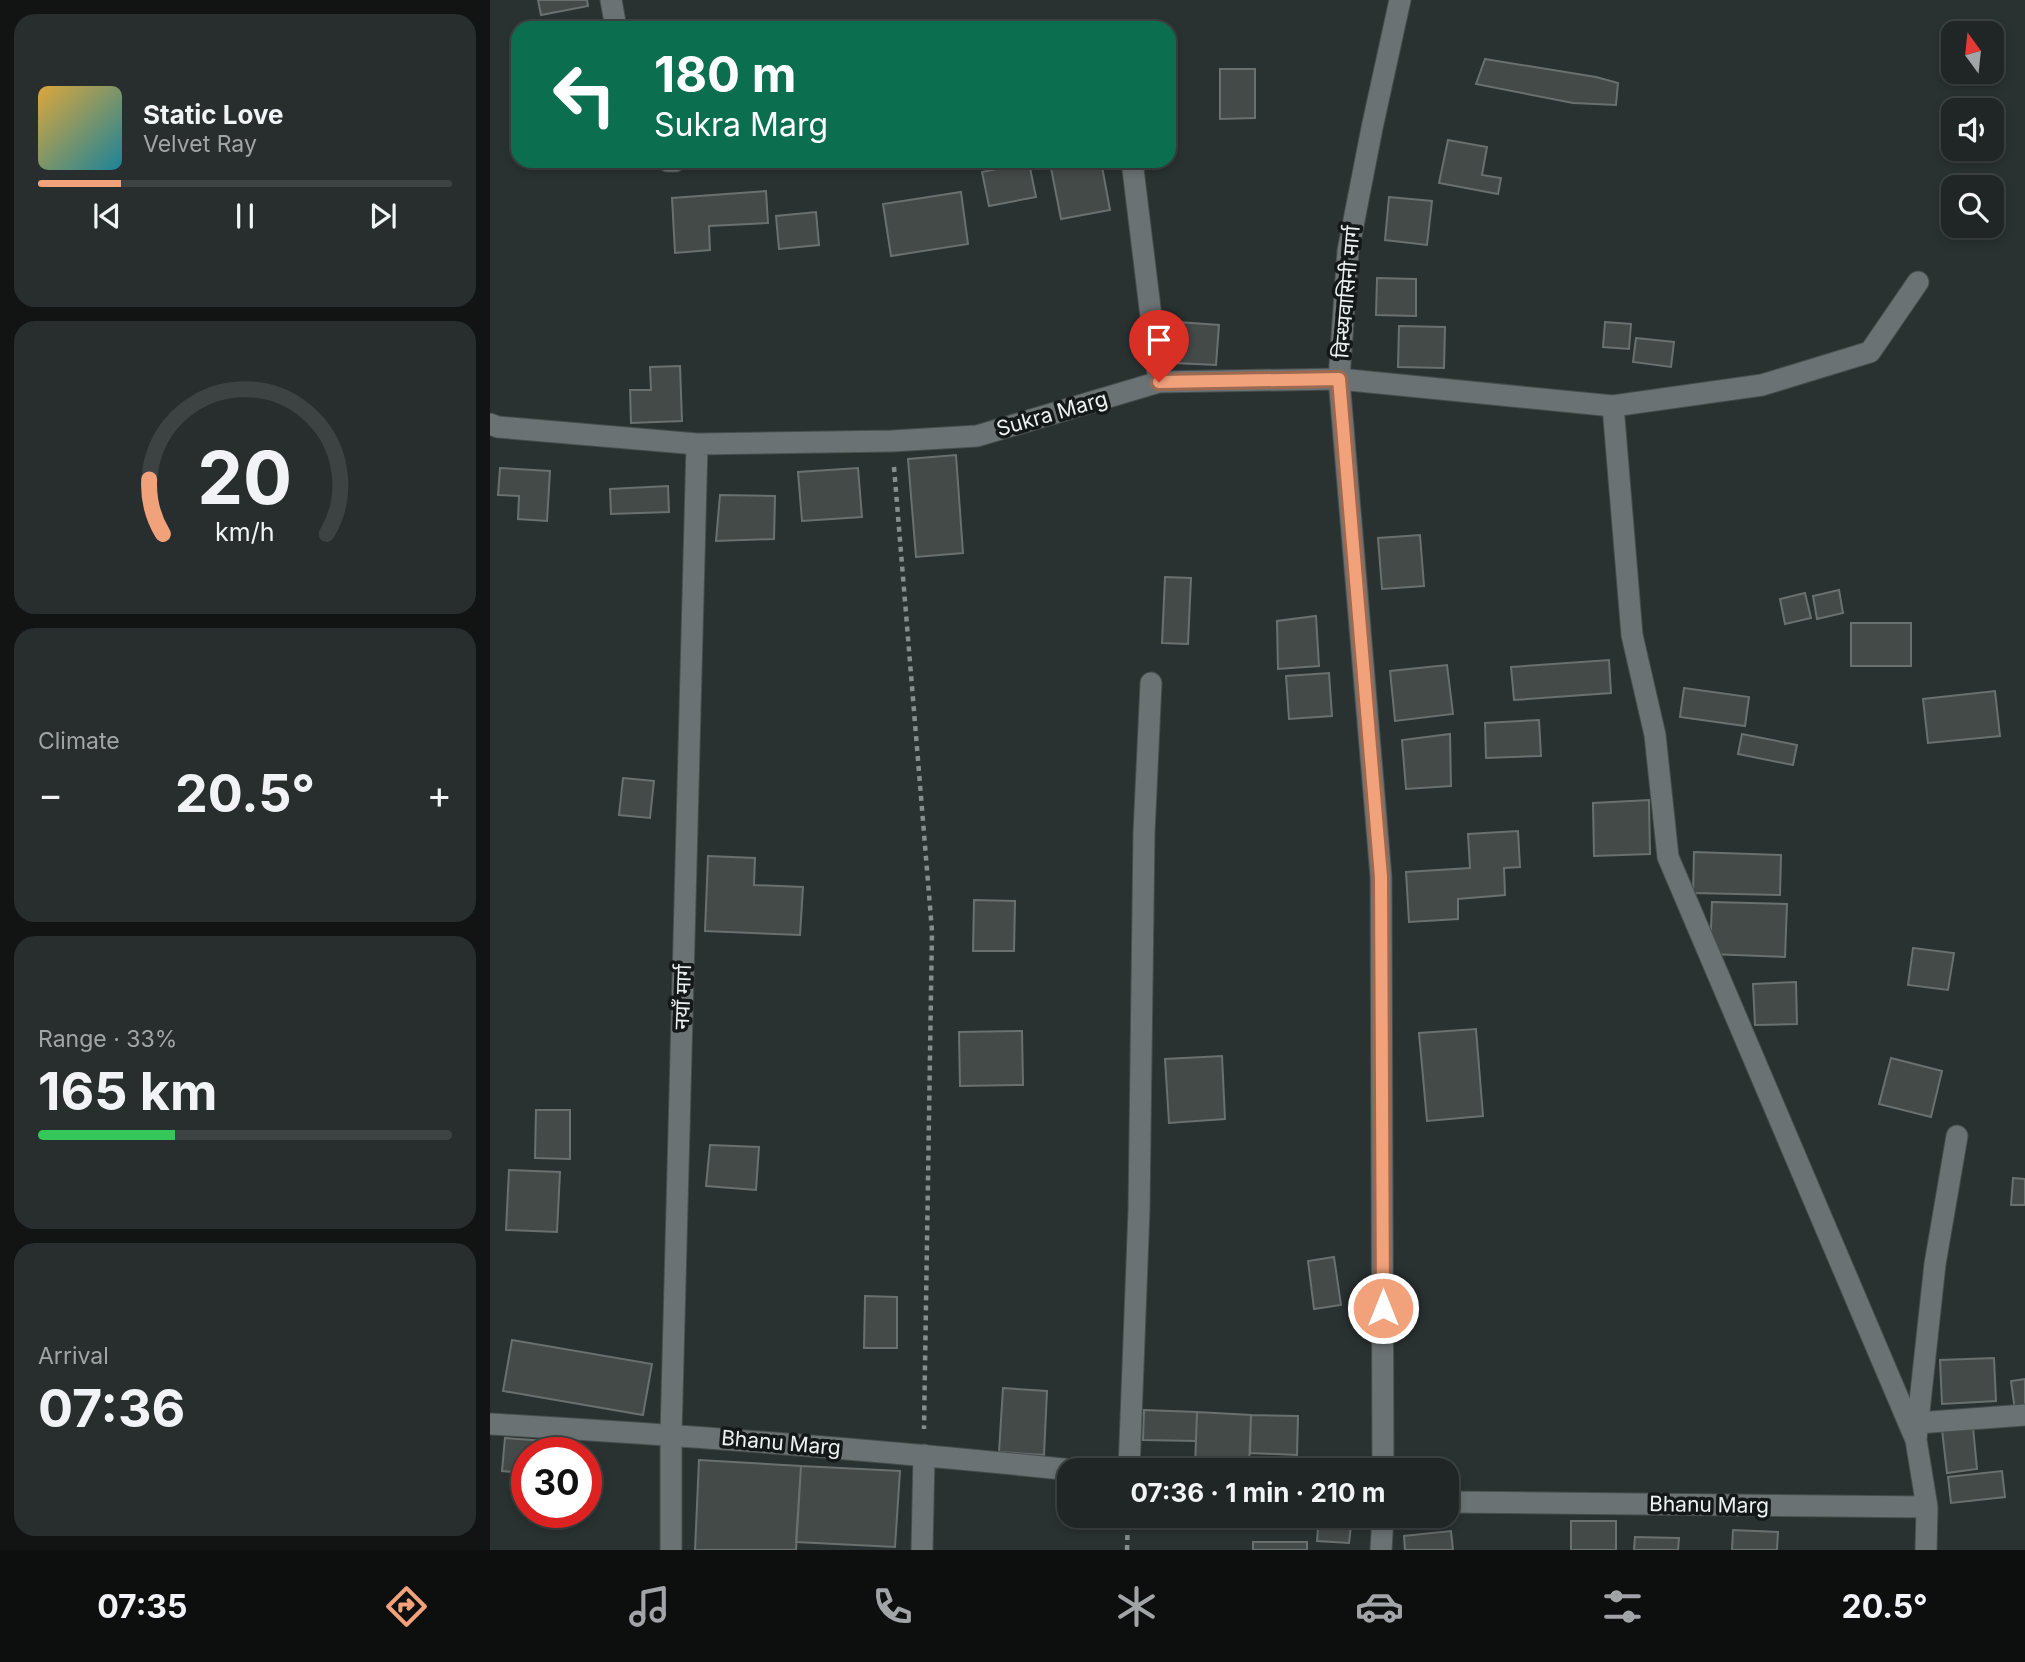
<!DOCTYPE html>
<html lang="en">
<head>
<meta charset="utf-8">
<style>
  :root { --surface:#202525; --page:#282d2d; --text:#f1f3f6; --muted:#a2a5a7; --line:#3d4242; --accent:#f1a27b }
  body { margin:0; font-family:Inter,"Noto Sans Devanagari",sans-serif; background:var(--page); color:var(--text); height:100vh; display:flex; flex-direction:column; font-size:26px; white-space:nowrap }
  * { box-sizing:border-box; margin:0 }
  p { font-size:23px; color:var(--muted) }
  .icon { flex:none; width:38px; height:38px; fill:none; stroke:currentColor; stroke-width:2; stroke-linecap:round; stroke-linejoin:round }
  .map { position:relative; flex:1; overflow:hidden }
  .details { display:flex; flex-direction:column; gap:14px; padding:14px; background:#121414; width:490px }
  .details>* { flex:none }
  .top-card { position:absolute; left:21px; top:21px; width:665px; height:147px; border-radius:21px; box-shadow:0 4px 10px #0003,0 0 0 2px var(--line); background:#0b6e4f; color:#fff; overflow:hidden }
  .needle { width:46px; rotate:345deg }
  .buttons { position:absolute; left:1451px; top:21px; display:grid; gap:14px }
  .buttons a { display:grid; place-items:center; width:63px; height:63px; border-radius:14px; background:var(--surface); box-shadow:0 4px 10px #0003,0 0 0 2px var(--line); font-size:35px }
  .speed { position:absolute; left:21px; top:1437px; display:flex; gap:14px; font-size:35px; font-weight:700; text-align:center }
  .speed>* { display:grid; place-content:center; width:91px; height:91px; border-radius:50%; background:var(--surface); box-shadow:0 4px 10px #0003,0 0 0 2px var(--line); line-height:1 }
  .speed .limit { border:10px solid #d22; background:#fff; color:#111 }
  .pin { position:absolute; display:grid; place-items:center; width:60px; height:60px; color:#fff; margin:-72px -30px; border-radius:50% 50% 50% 0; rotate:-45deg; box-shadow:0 0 7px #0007 }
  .pin .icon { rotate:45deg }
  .me { position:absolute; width:77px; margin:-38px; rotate:0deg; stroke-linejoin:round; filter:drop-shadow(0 0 5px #0008) }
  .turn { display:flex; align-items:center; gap:24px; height:147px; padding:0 28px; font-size:32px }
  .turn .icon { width:91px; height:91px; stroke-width:2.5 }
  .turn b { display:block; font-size:49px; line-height:60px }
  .big { font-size:52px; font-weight:700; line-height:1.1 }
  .details .tile { flex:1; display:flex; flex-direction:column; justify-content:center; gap:10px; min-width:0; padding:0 24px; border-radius:21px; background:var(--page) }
  .details .dial { align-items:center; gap:0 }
  .dial svg { height:182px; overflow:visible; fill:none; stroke:var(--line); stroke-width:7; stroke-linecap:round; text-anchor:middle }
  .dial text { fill:var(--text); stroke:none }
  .song { display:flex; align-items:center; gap:21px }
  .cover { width:84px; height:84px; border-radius:10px; background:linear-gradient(135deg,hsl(40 70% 55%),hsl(190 70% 35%)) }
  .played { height:7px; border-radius:4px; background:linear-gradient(90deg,var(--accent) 20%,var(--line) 20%) }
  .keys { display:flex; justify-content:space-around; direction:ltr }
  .heat { display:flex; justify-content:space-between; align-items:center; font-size:38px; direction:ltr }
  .charge { height:10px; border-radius:5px; background:linear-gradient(90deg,#34c759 33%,var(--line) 0) }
  .trip { position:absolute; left:567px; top:1458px; width:402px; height:70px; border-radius:21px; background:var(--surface); box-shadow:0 4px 10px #0003,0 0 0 2px var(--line); font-weight:700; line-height:70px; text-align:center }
  .dock { display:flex; height:112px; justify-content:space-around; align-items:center; background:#0d0f0f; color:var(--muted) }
  .dock .icon { width:49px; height:49px }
  .dock .active { color:var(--accent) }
  .dock b { font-size:32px; color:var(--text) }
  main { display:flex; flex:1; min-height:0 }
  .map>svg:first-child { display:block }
</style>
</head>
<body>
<main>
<section class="details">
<div class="tile">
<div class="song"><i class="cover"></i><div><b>Static Love</b><p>Velvet Ray</p></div></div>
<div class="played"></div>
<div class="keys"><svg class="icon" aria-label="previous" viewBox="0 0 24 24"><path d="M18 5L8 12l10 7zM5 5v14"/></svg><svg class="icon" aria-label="pause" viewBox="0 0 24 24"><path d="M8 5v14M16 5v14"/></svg><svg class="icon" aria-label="next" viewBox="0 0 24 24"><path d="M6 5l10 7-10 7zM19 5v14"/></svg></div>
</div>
<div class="tile dial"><svg viewBox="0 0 100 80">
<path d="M14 69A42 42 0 1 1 86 69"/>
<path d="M14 69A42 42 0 0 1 8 45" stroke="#f1a27b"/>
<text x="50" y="56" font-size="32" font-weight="700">20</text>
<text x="50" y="72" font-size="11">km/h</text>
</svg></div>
<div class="tile"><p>Climate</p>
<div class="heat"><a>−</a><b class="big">20.5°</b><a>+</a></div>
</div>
<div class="tile"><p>Range · 33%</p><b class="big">165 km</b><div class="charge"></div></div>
<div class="tile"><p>Arrival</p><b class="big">07:36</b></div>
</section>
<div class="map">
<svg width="1535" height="1550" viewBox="0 0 1535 1550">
  <rect width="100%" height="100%" fill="#2a3131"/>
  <path fill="#444a48" stroke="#69706d" stroke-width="2" d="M48 0H97L98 6 51 15Z
    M995 59 1106 77 1128 83 1126 105 1083 103 986 84Z
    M730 69H765V118L730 119Z
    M958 140 997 147 992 175 1011 178 1008 194 949 183Z
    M598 161H611L620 210 571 219 561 168Z
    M539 163 546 197 499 206 492 172Z
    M276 191 278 223 219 226 220 250 185 253 182 198Z
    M471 192 478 244 401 256 393 204Z
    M899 197 942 201 937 245 895 240Z
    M326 212 329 245 289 249 286 216Z
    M887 278 926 279V316L886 315Z
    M688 322 729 325 726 365 685 363Z
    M1115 322 1141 324 1139 349 1113 347Z
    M909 326 955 327 954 368 908 367Z
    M1146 338 1184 342 1181 367 1143 362Z
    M190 366 192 421 141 423 140 390H161L160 367Z
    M466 455 473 553 426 557 418 459Z
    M10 468 60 471 57 521 28 519 29 496 8 495Z
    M368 468 372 517 312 521 308 472Z
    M178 486 179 512 121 514 120 489Z
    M230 495 285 496 284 539 226 541Z
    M930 535 934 586 892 589 888 538Z
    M675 577 701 578 698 644 672 643Z
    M1349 590 1353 613 1327 619 1323 596Z
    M1315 593 1321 618 1295 624 1290 599Z
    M826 616 829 666 788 669 787 621Z
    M1361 623H1421V666H1361Z
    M1119 660 1121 693 1024 700 1021 667Z
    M957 665 963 714 905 721 900 671Z
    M839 673 842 716 799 719 796 676Z
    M1194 688 1259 697 1255 726 1190 717Z
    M1505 691 1510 736 1438 743 1433 699Z
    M1049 720 1051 756 996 758 995 723Z
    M960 734 961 786 916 789 912 740Z
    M1252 734 1307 745 1303 765 1248 754Z
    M133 778 164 781 160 818 129 815Z
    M1159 800 1160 854 1104 856 1103 803Z
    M1028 831 1030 867 1014 868 1015 895 968 899V919L919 922 916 872 980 868 978 834Z
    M1204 852 1291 855 1290 895 1203 893Z
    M218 856 265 858 264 885 313 887 310 935 215 931Z
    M484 900 525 901 524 951H483Z
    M1222 902 1297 904 1295 957 1220 954Z
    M1423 948 1464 953 1458 990 1418 985Z
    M1306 982 1307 1024 1265 1025 1263 984Z
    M986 1029 993 1116 937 1121 929 1033Z
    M532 1031 533 1085 470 1086 469 1032Z
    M732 1056 735 1119 679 1123 675 1059Z
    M1401 1058 1452 1071 1441 1117 1389 1104Z
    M46 1110H80V1159L45 1158Z
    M220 1145 269 1147 266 1190 216 1186Z
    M19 1170 70 1172 67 1232 16 1230Z
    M1523 1178 1535 1179V1205H1521Z
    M844 1257 851 1305 824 1309 818 1261Z
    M375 1296 407 1297V1348H374Z
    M22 1340 162 1364 153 1415 13 1391Z
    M1504 1358 1506 1401 1452 1404 1450 1360Z
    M1535 1379V1410L1525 1411 1521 1381Z
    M513 1388 557 1391 554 1455 509 1452Z
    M654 1410 707 1412 706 1441 653 1440Z
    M707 1412 761 1415 759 1467 705 1466Z
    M761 1415 808 1416 807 1455 760 1453Z
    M1483 1427 1487 1469 1457 1473 1452 1430Z
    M15 1438 69 1442 68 1452H37V1473L12 1471Z
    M209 1460 311 1466 306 1550H205Z
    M311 1466 410 1471 405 1547 306 1542Z
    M1512 1471 1515 1497 1461 1503 1458 1477Z
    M829 1516 862 1517 859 1543 827 1541Z
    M1081 1521H1126V1550H1081Z
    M1243 1530 1288 1532 1287 1550H1242Z
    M961 1531 963 1550H915L914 1536Z
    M1145 1537 1189 1538 1188 1550H1144Z
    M763 1542H817V1550H763Z"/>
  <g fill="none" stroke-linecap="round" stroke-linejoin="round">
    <defs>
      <path id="street" d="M121 0 126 28
        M178 161H185
        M642 161 669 382
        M1123 406 1142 635 1165 735 1178 857 1426 1440 1437 1507
        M0 424 8 427 207 444 402 441 487 436 669 382 849 379 1123 406 1272 385 1380 352 1428 282
        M1427 1423 1535 1415
        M0 1424C194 1435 388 1450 582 1470
        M1426 1439 1445 1264 1467 1136
        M639 1470 649 1210 654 833 661 683
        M893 1470 891 877 849 379 858 251 882 128 910 0
        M957 1502 1437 1507 1436 1550
        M181 1550V1435L207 444
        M432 1550 434 1455
        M891 1550 893 1516"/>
    </defs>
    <use href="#street" stroke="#474d4d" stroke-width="23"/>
    <path stroke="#878c8c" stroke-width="4.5" stroke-dasharray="5 5" stroke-linecap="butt" d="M404 467 442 931 434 1429
      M637 1550 638 1516"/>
    <use href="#street" stroke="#6b7273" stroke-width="21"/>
  </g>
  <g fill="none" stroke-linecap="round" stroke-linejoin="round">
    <defs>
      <path id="route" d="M669 382 849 379 891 877 893 1308"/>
    </defs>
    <use href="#route" stroke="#9d6950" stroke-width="18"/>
    <use href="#route" stroke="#f1a27b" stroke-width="12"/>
  </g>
  <g text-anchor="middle" stroke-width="7" stroke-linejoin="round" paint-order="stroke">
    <g font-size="21" fill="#edf1f1" stroke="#151818">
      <text transform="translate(857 292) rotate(-85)" y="7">विन्ध्यवासिनी मार्ग</text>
      <text transform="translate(562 414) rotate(-16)" y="7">Sukra Marg</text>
      <text transform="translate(193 997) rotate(-88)" y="7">नयाँ मार्ग</text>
      <text transform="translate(291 1443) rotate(5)" y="7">Bhanu Marg</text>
      <text transform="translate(1219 1505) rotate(1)" y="7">Bhanu Marg</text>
    </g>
  </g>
</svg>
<div class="buttons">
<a><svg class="needle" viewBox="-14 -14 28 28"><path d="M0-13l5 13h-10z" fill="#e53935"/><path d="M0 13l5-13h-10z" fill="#a2a5a7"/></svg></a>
<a><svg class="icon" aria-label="sound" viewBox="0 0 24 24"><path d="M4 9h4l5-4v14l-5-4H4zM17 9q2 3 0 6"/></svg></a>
<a><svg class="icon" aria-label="search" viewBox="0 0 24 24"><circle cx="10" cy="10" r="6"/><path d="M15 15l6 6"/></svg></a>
</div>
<div class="speed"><div class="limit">30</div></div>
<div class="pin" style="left:669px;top:382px;background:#d93025"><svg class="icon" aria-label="arrive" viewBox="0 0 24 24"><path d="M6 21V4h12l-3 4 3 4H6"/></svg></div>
<svg class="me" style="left:893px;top:1308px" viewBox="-20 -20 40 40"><circle r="17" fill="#f1a27b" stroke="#fff" stroke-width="3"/><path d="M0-11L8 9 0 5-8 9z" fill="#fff"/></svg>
<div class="trip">07:36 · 1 min · 210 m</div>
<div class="top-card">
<div class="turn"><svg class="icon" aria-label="left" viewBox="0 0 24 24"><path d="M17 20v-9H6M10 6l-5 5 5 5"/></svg><div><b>180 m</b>Sukra Marg</div></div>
</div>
</div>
</main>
<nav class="dock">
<b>07:35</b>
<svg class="icon active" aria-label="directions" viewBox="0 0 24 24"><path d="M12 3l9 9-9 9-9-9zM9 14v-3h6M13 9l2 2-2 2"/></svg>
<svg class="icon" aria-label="music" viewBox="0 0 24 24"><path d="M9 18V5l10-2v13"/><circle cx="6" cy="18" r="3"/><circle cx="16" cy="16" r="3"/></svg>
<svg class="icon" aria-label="phone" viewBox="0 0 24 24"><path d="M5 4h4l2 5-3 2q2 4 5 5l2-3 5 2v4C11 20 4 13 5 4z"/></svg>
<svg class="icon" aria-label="climate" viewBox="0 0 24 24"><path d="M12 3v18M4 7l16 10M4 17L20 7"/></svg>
<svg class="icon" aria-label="car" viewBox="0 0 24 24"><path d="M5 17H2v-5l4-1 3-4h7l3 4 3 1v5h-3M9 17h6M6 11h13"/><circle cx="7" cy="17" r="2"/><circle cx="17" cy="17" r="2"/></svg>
<svg class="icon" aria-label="filters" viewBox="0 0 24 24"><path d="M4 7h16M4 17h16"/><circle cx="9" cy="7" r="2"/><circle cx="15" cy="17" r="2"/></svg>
<b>20.5°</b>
</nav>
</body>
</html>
